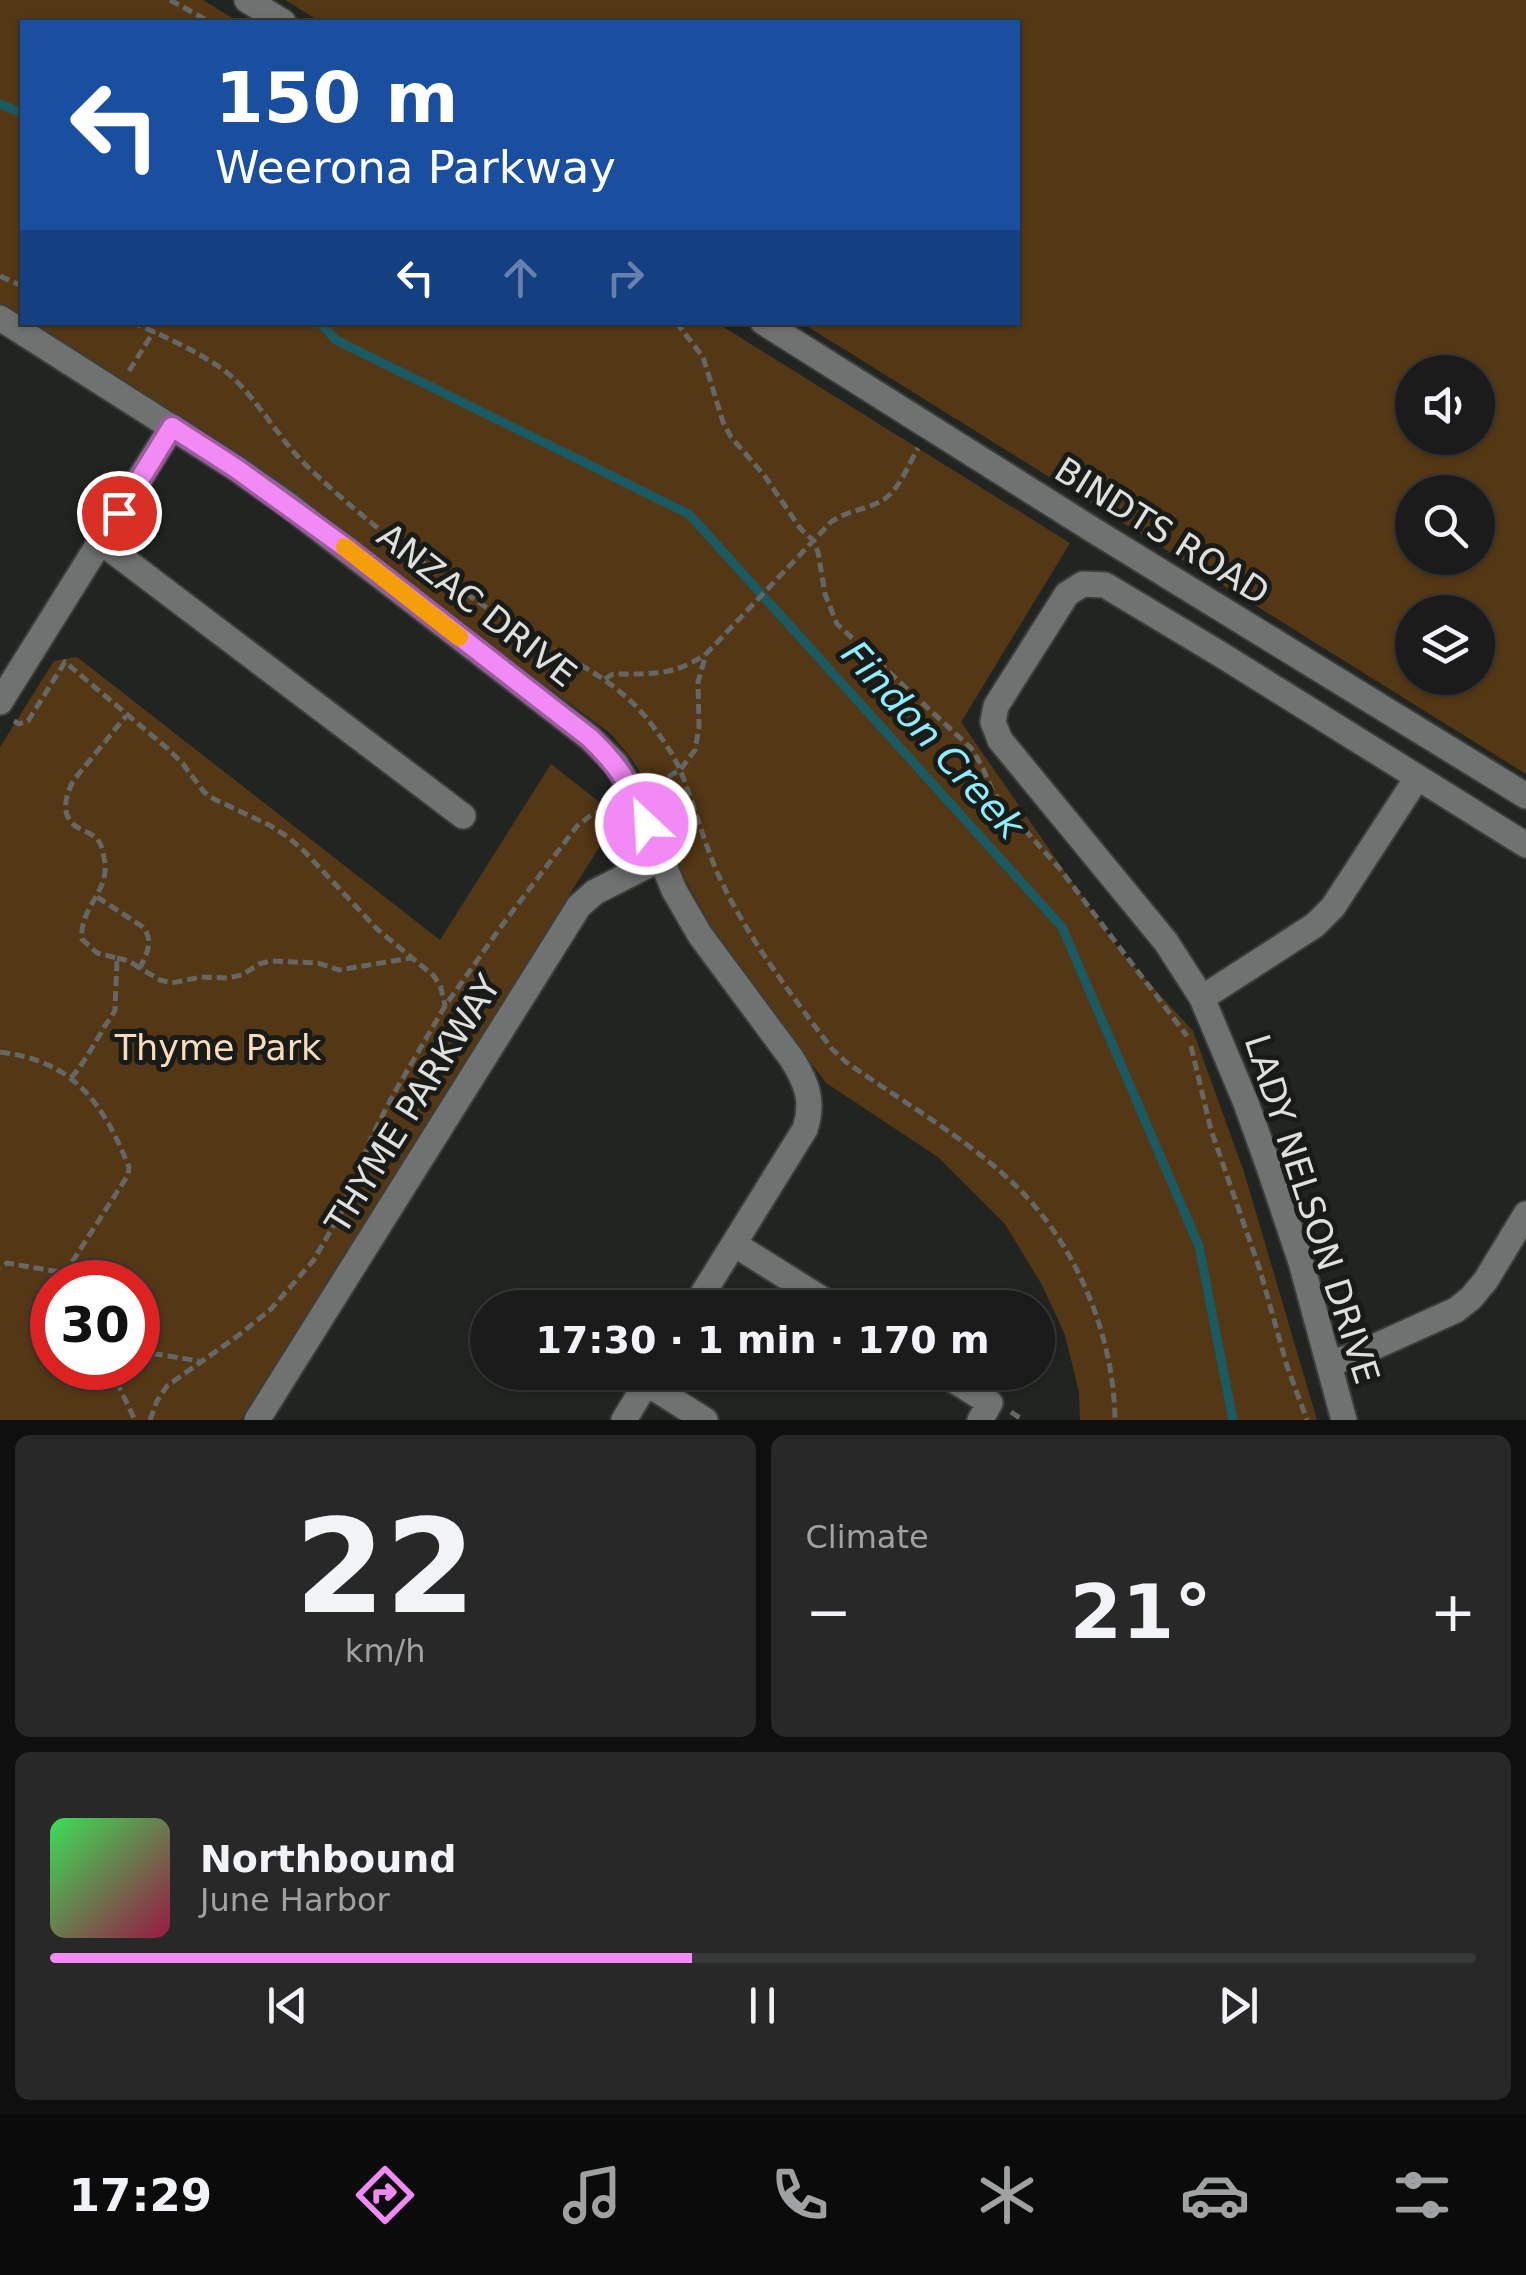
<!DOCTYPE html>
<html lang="en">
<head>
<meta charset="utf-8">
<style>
  :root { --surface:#1a1b1a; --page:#272827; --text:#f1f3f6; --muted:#9fa1a2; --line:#383939; --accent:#f18af4 }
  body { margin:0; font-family:"DejaVu Sans",sans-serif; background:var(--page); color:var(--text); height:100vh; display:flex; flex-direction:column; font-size:38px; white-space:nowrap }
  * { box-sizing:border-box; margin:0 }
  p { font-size:32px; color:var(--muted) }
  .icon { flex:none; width:55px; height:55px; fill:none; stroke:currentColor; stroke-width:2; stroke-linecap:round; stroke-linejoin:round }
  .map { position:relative; height:1420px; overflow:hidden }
  .sheet { display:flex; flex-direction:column; gap:15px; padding:15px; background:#0e0f0e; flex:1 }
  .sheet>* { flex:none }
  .top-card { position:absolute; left:20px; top:20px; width:1000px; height:305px; border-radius:0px; box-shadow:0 2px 8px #0004,0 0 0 2px var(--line); background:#1a4fa0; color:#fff; overflow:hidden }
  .buttons { position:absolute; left:1395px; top:355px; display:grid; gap:20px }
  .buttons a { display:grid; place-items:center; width:100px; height:100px; border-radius:50%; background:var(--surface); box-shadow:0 2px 8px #0004,0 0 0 2px var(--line); font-size:50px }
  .speed { position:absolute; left:30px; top:1260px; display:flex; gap:20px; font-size:50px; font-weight:700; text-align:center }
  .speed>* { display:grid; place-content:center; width:130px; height:130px; border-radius:50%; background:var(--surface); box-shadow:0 2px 8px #0004,0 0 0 2px var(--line); line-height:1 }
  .speed .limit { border:15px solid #d22; background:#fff; color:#111 }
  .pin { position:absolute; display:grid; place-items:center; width:85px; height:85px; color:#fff; margin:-42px; border:5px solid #fff; border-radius:50%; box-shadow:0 2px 10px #0007 }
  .me { position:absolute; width:110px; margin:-55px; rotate:335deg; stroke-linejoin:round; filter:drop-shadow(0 0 8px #0008) }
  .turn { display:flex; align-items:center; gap:35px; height:210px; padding:0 30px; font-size:45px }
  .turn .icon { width:130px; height:130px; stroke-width:2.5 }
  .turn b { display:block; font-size:70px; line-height:85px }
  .lanes { display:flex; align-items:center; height:95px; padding:0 30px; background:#0003; justify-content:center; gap:50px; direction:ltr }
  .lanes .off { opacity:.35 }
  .big { font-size:75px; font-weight:700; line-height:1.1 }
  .sheet .card { flex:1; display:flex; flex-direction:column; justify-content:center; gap:15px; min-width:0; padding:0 35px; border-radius:15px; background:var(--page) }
  .sheet .dial { align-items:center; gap:0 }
  .dial b { font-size:130px; line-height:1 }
  .song { display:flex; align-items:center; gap:30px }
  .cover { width:120px; height:120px; border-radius:15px; background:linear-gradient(135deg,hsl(130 70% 55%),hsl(340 70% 35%)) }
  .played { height:10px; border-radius:5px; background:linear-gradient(90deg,var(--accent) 45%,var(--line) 45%) }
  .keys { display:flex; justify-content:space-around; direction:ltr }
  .heat { display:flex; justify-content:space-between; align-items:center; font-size:55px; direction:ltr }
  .sheet .tiles { flex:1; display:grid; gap:15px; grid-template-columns:1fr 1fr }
  .card:last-child { grid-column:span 2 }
  .trip { position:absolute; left:470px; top:1290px; width:585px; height:100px; border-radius:50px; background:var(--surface); box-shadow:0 2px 8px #0004,0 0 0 2px var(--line); font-weight:700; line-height:100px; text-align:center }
  .tab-bar { display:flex; height:160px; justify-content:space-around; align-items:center; background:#0a0b0a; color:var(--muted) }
  .tab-bar .icon { width:70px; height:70px }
  .tab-bar .current { color:var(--accent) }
  .tab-bar b { font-size:45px; color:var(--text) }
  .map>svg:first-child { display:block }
</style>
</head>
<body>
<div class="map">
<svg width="1526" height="1420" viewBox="0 0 1526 1420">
  <rect width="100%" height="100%" fill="#222422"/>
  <path fill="#543816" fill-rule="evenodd" d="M0 0H203L239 22H22V321L0 307Z
    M285 0H1526V774L802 323 1018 322V22H321ZM1478 372V438H1412V372ZM1478 492V558H1412V492ZM1478 612V678H1412V612Z
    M25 323H717L1070 543 961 722 1119 950 1193 1031 1244 1172 1317 1420H1080L1079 1392 1065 1335 1042 1285 1005 1224 938 1157 826 1083 719 940 680 870 646 782 631 758 611 734 427 598 262 471Z
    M77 657 440 940 551 764 603 805 608 833 241 1420H0V747L54 661ZM138 1282V1368H52V1282Z"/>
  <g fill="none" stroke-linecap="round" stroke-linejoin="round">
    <path stroke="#1a5a63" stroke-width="9" d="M0 104 22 113
      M319 322 336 340 689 514 1062 927 1199 1246 1233 1420"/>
    <defs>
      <path id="minor" d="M247 0 283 22
        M0 318 237 469 287 504 590 738 615 763 635 795 674 890 700 935 792 1059C807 1083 814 1102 805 1129L694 1308
        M763 322 1093 530 1526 796
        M101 542 463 816
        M0 702 172 427
        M1202 998 1315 925 1333 907 1417 778
        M734 1244 836 1308
        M1330 1363 1354 1356 1456 1310 1471 1298 1486 1280 1526 1214
        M941 1372 990 1403 980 1420
        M646 1383 705 1420
        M257 1420 579 906 595 892 660 859
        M624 1420 653 1372
        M1344 1420 1301 1262 1269 1167 1246 1103 1202 998 1166 942 1000 740 993 722 996 706 1067 594 1083 584 1105 585 1220 654 1526 845"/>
    </defs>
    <use href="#minor" stroke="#3c3e3c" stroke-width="29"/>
    <path stroke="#656765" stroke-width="5" stroke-dasharray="10 5" stroke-linecap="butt" d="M170 0 210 22
      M0 276 22 286
      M132 322C161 335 209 356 232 377 261 404 280 441 310 469 372 528 443 579 514 626 560 656 614 676 649 721 661 737 673 753 681 772 694 805 703 839 717 872 746 936 790 993 832 1049L846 1062C901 1101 973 1142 1020 1190 1078 1249 1114 1337 1115 1420
      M676 322 703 357 723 422 731 437 764 475 800 528 813 540 818 552 825 594 837 624 971 748 982 766 992 790 1007 810 1060 869 1187 1036
      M129 371 154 331
      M605 679 613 674C650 674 674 676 706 654
      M14 721 19 724 28 721 65 662 168 749 183 764 204 792 214 799 269 825 288 837 305 852 377 929 434 976 441 988 445 1006
      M655 784 680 770 695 750 699 727 698 682 706 654 831 522C850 509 867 510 883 500 899 490 909 464 918 448
      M97 897 143 927C154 941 147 953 140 968L160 980 172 983 201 977 227 978 242 975 259 964 271 961 318 963 339 970 411 958
      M117 958 129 961 140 968
      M1191 1046 1211 1130 1260 1270 1287 1366 1307 1420
      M0 1052C74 1061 103 1103 129 1167L128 1175 65 1273 7 1263 0 1268
      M71 1078C84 1063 91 1049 101 1033 105 1024 111 1019 115 1010L117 958 97 953 82 939C79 907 112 890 104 858 103 850 101 842 95 837 89 832 80 830 74 825 60 812 66 796 73 781L126 716
      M65 1273 70 1282
      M138 1351 199 1361
      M110 1368 135 1420
      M1011 1412 1023 1420
      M150 1420 157 1401 167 1386 239 1335 271 1309 313 1261 341 1213 373 1134 393 1095 445 1006 500 928 577 826 590 816 614 805"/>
    <use href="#minor" stroke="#707271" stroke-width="25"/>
  </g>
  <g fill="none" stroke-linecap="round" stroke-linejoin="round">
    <defs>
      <path id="route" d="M119 513 172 427 237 469 346 548 590 738C620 767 630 784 646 824"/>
    </defs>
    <use href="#route" stroke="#9d5a9f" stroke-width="25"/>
    <use href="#route" stroke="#f18af4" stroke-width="18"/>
    <path stroke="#f59e0b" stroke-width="18" d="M345 547 459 637"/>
  </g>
  <g text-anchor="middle" stroke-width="10" stroke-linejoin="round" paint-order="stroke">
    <g font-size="35" fill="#dfe0de" stroke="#191b18">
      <text transform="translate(1162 531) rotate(32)" y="12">BINDTS ROAD</text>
      <text transform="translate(477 605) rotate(38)" y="12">ANZAC DRIVE</text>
      <text transform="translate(413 1104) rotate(-58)" y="12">THYME PARKWAY</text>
      <text transform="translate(1312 1209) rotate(72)" y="12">LADY NELSON DRIVE</text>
    </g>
    <g font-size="35" fill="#fbdcb9" stroke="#191b18">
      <text x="218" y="1060">Thyme Park</text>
    </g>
    <g font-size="38" font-style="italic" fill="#8deffe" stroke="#191b18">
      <text transform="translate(933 740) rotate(48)" y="13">Findon Creek</text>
    </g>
  </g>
</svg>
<div class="buttons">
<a><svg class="icon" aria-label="sound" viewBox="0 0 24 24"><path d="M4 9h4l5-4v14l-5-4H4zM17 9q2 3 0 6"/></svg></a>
<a><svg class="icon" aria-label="search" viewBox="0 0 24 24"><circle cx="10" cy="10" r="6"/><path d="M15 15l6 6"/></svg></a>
<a><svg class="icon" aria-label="layers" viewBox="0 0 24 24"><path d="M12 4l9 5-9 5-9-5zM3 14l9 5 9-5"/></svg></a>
</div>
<div class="speed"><div class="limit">30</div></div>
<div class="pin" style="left:119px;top:513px;background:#d93025"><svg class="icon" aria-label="arrive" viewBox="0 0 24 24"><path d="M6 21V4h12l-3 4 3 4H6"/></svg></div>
<svg class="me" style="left:646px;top:824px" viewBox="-20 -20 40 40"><circle r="17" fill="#f18af4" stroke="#fff" stroke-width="3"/><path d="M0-11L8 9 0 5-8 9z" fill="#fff"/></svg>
<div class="trip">17:30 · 1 min · 170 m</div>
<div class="top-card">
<div class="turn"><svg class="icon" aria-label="left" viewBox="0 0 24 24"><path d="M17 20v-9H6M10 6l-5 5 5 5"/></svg><div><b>150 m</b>Weerona Parkway</div></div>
<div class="lanes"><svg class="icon" aria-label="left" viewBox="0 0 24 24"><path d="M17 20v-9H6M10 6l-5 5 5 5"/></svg><svg class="icon off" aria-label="ahead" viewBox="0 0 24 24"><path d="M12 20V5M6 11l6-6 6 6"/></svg><svg class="icon off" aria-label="right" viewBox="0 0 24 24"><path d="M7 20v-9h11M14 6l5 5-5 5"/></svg></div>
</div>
</div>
<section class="sheet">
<div class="tiles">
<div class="card dial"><b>22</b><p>km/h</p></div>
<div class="card"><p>Climate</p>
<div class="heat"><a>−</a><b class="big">21°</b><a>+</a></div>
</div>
<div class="card">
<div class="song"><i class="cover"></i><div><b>Northbound</b><p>June Harbor</p></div></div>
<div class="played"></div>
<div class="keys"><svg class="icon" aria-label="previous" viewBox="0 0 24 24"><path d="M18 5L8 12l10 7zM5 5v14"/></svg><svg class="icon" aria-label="pause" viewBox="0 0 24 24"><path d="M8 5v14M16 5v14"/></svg><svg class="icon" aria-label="next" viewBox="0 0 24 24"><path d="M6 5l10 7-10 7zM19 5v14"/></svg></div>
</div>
</div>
</section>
<nav class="tab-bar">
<b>17:29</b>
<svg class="icon current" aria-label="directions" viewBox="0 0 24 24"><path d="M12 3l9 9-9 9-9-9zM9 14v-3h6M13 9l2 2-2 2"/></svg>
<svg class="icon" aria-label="music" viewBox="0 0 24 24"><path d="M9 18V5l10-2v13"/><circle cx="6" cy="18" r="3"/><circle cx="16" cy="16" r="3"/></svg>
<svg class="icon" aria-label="phone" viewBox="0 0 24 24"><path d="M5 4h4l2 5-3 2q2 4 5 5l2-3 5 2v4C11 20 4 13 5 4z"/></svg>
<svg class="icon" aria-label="climate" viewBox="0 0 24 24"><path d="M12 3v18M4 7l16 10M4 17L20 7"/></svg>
<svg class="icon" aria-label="car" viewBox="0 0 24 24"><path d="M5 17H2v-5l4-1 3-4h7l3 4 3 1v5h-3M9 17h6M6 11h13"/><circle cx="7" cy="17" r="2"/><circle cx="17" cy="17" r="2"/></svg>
<svg class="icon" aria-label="filters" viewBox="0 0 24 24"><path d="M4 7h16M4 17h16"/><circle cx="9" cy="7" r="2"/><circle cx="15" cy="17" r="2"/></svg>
</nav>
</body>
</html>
